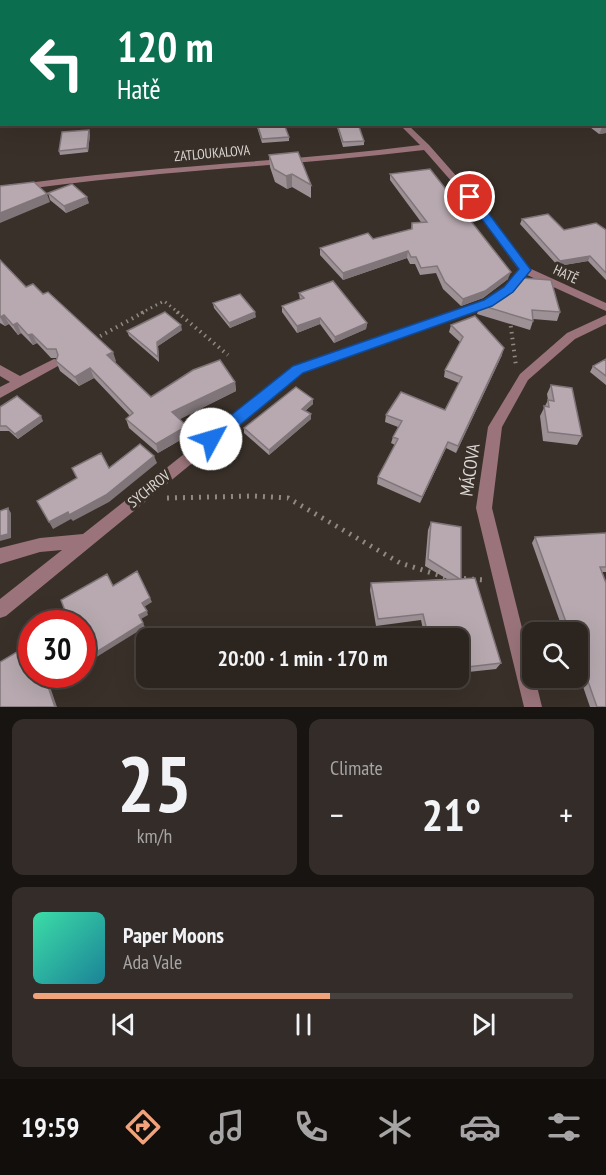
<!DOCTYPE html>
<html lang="en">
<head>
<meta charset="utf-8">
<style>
  :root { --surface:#2b241f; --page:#332c28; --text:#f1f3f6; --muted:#a6a4a4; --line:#47413d; --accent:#f0a27a }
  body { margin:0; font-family:"PT Sans Narrow",sans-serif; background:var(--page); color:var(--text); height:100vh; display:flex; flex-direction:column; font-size:22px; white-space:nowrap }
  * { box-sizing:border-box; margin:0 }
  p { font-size:20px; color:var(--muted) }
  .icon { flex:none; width:33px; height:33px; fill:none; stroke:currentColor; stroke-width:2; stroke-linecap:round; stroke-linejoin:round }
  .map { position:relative; height:707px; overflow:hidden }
  .panel { display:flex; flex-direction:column; gap:12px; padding:12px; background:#181411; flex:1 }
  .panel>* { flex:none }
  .hud { position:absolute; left:0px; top:0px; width:606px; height:126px; box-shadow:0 6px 24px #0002,0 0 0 2px var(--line); background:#0b6e4f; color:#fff; overflow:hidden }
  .buttons { position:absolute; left:522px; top:622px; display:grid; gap:12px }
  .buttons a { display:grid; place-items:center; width:66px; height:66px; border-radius:12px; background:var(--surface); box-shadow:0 6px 24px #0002,0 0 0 2px var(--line); font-size:30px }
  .speed { position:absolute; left:18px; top:610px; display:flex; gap:12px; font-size:30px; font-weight:700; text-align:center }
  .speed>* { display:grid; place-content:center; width:78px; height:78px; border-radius:50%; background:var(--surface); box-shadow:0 6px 24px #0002,0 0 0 2px var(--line); line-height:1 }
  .speed .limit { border:9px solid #d22; background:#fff; color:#111 }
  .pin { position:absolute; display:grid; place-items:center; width:51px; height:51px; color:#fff; margin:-26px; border:3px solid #fff; border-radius:50%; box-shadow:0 2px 6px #0007 }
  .me { position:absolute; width:66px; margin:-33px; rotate:51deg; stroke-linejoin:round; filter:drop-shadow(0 0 4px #0008) }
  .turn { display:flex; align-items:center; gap:21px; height:126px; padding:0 18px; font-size:27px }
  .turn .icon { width:78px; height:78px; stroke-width:2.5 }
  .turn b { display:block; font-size:42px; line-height:51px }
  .big { font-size:45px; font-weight:600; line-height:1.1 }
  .panel .widget { flex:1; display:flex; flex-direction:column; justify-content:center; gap:9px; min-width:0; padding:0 21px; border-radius:12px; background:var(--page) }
  .panel .dial { align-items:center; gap:0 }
  .dial b { font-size:78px; line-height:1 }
  .song { display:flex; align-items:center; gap:18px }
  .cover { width:72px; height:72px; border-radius:9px; background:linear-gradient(135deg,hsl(160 70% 55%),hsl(190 70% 35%)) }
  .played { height:6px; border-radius:3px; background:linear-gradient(90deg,var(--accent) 55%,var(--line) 55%) }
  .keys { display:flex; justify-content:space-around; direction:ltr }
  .heat { display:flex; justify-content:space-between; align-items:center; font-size:33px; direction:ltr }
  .panel .tiles { flex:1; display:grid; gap:12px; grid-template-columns:1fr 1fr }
  .widget:last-child { grid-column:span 2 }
  .trip { position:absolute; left:136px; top:628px; width:333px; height:60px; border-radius:12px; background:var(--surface); box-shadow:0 6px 24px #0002,0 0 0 2px var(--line); font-weight:600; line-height:60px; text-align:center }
  .dock { display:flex; height:96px; justify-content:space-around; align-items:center; background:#110e0c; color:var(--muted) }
  .dock .icon { width:42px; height:42px }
  .dock .active { color:var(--accent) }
  .dock b { font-size:27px; color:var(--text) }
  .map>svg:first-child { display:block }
</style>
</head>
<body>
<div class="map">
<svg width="606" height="707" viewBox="0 0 606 707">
  <rect width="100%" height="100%" fill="#393029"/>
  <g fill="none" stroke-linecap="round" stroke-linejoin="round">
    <path stroke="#908883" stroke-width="3" stroke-dasharray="1.5 4" stroke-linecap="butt" d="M141 313 164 301 179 313"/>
    <path stroke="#908883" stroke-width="4" stroke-dasharray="1.5 4.5" stroke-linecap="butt" d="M177 312 228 355
      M510 320 516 366
      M95 339 144 312"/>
    <path stroke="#908883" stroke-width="5" stroke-dasharray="2 6" stroke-linecap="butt" d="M167 498 254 496 288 498 400 563 445 577
      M456 578 484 580"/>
    <path fill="#9a747a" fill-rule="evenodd" d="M2 115V119L0 120V116Z"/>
    <path fill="#9a747a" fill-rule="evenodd" d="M266 0H272V2H267Z
      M598 0H606V1L594 2Z
      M399 124H407L429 145 473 195 529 268 606 303V311L527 275 512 291 492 306 302 373 6 616 0 618V599L62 550 40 552 0 564V548L40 538 83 534 294 367 484 300 504 287 519 270 467 199 424 150C283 167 141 171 0 193V187C139 166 280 163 420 145Z
      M606 315V324L575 339 528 380 502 427 492 508 532 668V678H535L542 707H524L476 508 488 427 520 374 567 333Z
      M54 359 58 360 60 363 58 366 0 398V387L10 382 0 376V365L20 376Z"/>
  </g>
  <path fill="#9d9196" d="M0 0H65L49 2H2V24H0Z
    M604 3H606V91H605L606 133 599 134 586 124H604Z
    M2 24V73H0V57H1L0 56V25Z
    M256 124H284L289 137V141L262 143Z
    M336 124H358L364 141V145L343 147Z
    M90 134 88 152 60 155 59 151Z
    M269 155 311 185V198L292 187 287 189 275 182 270 167Z
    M390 174 508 279 483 298 461 306 443 289 436 273 420 275 415 264H410L407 258 343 280 320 255V248L373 239 411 229 412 223 421 222 390 180Z
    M48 193 89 203 66 213 50 200Z
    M522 219 564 230H606V280L588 261 558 266 520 224Z
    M0 260 26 287 116 361 115 362 151 397 235 382 236 391 180 419 189 435 158 453 129 428 126 419 130 416 94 378 79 386 60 371 56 361 57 358H51L37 343 33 345 21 333 18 335 9 324 5 326 0 323Z
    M299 293 367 323 366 329 334 343 320 324 297 333 282 312V306L300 300Z
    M213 303 256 317 230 328 214 308Z
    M480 305 560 312 557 321 533 319V321L530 330 477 314Z
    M451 325 502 355 456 453 446 448 420 503 377 484 378 477 395 445 391 443 393 437 398 427 385 422 386 415 445 410 459 383 444 377 445 370 460 342 449 332Z
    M182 330 158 346 159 362 129 336 127 331Z
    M606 359V385L590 372 593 366Z
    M551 385 582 436 577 445 543 441 540 416 548 400 547 394Z
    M313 399V404L305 411 311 419 269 455 244 433V428Z
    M0 407 43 421 18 439 9 431H0Z
    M431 522 461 579 501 663 496 669 459 673V639H425L421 620 376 626 370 590 371 583 447 579 425 566 428 530Z
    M606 533V572H602L606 707H590L578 672V633H564L532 543 535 537Z"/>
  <path fill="#80767a" d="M606 127V133L599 134 602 128Z
    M89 130 90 134 88 152 87 148Z
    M292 174V187L287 189 286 176Z
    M47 194 50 202 0 223V213Z
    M87 197 89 203 66 213 64 206Z
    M408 251 407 258 343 280V273Z
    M590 256 588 261 558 266 560 261Z
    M511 272 508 279 483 298 461 306 463 299Z
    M255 312 256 317 230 328 229 323Z
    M4 315 9 324 5 326 0 317Z
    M320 318V324L297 333V326Z
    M17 323 21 333 18 335 13 325Z
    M367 323 366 329 334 343 335 337Z
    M181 325 182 330 158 346 159 362 157 342Z
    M32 334 37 343 33 345 28 335Z
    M504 348 502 355 456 453 458 446Z
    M113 352 116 361 111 364 107 355Z
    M90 368 94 378 79 386 75 377Z
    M235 382 236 391 174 422 172 412Z
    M313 399V404L302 413V409Z
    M311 414V419L269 455V450Z
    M41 416 43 421 18 439 15 434Z
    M187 426 189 435 158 453 156 444Z
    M448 442 446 448 420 503 422 497Z
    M154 456 157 463 109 502 73 521 71 519 53 529 49 522Z
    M8 508 11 513V538L0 541V536Z
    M150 598 152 602 144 607 142 603Z
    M147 611 148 615 141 619 139 615Z
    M143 623 145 627 82 666V661Z
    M25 647 29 651 32 659V666Z
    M44 675H46L57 707H55Z"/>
  <path fill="#b7a9af" stroke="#80767a" stroke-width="1.5" d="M0 0H45L44 2H2V18H0Z
    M82 0H255V2H82Z
    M297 0H597L601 2H299Z
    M604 3H606V86H604Z
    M2 24V66H0V57H1V50H0V25Z
    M604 88 605 94H606V127L602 128 597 124H604Z
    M257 124H284L289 137 262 139Z
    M337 124H358L364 141 343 142Z
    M89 130 87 148 59 151 62 132Z
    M298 152 311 185 292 174 286 176 274 169 269 155Z
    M430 169 511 272 485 291 463 299 445 282 437 266 421 268 416 257H411L408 251 343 273 320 248 368 233 373 239 412 229V223L427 222 390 174Z
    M34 182 47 194 0 213V186Z
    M72 184 87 197 64 206 48 193Z
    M548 214 564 230 596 223 606 230V273L590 256 560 261 522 219Z
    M0 260 26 287 33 284 43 294 48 292 113 352 107 355 151 397 193 370 220 360 235 382 172 412 187 426 156 444 126 419 133 413 90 368 75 377 56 361 58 355 56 349H47L32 334 28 335 17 323 13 325 4 315 0 317Z
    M522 278 551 280 560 312 532 310 533 321 480 305 496 299Z
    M333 281 367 323 335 337 320 318 297 326 282 306 304 298 299 293Z
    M240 294 255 312 229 323 213 303Z
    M165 312 181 325 157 342 158 357 127 331Z
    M475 316 504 348 458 446 448 442 422 497 378 477 398 439 393 437 402 421 386 415 401 392 445 410 462 377 445 370 463 337 451 325Z
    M606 359V376L593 366Z
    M551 385 572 388 582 436 548 432 544 406 549 407 548 400 554 401Z
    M296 387 313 399 302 409 311 414 269 450 244 428Z
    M17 396 41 416 15 434 6 426H0V407Z
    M140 444 154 456 106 495 69 515 68 512 49 522 37 501 77 478 72 468 101 453 109 468Z
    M8 508V534L0 536V511Z
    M431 522 461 527V579L475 578 501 663 459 668V639H429L423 614 378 619 371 583 460 579 428 559Z
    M606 533V567H600L606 583V707H597L578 653V633H570L535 537Z
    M137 571 150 598 142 603 147 611 139 615 143 623 82 661V624H62L60 621 67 616 61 600 107 574 113 586Z
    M25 647 32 665V675H44L55 707H0V662Z"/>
  <path fill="#1a73e8" stroke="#114b97" stroke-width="1.5" d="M467 194H474L531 270 513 292 492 306 303 373 217 444 211 446 206 444 203 439 206 435 293 366 484 300 504 287 519 269 467 199Z"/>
  <g text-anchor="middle" stroke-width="6" stroke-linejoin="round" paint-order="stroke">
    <g font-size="14" fill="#dcd6d2" stroke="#393029">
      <text transform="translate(212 153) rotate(-5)" y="5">ZATLOUKALOVA</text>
      <text transform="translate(566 274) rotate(25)" y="5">HATĚ</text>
    </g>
    <g font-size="15" fill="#dcd6d2" stroke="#393029">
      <text transform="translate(149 489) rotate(-39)" y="5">SYCHROV</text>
    </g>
    <g font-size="18" fill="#dcd6d2" stroke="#393029">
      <text transform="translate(470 470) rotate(-82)" y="6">MÁCOVA</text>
    </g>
  </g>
</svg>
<div class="buttons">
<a><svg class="icon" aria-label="search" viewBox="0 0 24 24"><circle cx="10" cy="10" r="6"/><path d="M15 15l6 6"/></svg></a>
</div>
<div class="speed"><div class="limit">30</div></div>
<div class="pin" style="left:470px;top:197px;background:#d93025"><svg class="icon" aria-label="arrive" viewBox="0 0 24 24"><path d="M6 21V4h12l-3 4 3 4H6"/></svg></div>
<svg class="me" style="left:211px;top:439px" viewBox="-20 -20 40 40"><circle r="19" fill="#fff"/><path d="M0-13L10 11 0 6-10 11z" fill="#1a73e8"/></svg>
<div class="trip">20:00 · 1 min · 170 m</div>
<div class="hud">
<div class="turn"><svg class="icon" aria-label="left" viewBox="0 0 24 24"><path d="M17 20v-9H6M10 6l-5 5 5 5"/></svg><div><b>120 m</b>Hatě</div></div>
</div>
</div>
<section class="panel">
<div class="tiles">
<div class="widget dial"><b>25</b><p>km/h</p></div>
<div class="widget"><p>Climate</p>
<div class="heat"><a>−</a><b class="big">21°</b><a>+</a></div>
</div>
<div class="widget">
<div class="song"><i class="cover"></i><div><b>Paper Moons</b><p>Ada Vale</p></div></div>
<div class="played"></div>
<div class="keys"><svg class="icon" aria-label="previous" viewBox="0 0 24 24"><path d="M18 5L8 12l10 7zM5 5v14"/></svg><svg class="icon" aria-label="pause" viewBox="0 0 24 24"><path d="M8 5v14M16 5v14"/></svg><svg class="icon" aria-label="next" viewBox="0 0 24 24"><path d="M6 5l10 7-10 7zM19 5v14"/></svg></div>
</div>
</div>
</section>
<nav class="dock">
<b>19:59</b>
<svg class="icon active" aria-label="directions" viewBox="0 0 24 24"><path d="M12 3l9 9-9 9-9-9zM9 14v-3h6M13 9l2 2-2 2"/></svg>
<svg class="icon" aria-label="music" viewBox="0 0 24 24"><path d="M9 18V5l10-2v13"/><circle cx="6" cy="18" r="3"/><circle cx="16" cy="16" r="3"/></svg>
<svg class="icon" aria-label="phone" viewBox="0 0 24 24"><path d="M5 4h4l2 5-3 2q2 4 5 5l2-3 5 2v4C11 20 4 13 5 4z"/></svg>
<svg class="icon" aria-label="climate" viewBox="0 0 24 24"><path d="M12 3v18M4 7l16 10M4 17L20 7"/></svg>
<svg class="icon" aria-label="car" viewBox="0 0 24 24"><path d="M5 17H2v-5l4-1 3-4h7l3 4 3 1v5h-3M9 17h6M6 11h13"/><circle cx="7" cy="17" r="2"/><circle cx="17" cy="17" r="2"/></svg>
<svg class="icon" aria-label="filters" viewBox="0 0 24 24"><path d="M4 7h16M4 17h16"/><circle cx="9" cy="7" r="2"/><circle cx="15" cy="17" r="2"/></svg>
</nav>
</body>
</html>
